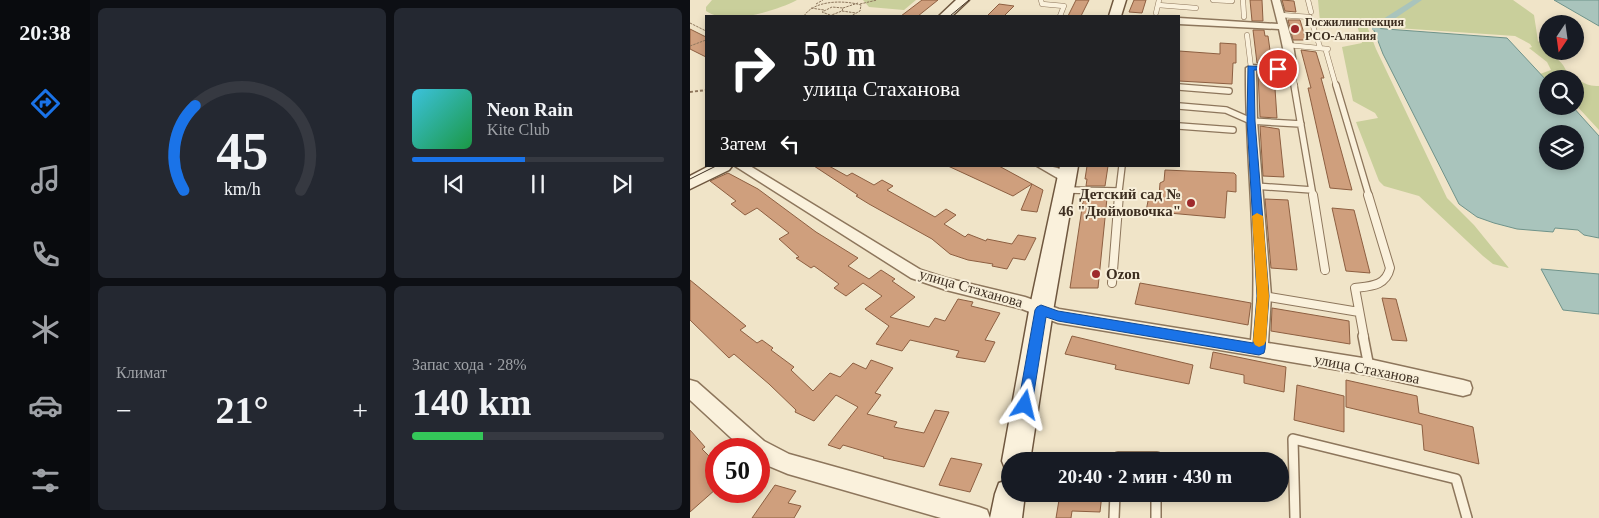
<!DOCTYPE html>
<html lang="ru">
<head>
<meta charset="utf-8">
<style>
  :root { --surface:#171b24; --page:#242831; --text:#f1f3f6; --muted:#9ea1a6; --line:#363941; --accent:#1a73e8 }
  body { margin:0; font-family:Georgia,serif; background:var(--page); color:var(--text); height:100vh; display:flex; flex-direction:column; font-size:19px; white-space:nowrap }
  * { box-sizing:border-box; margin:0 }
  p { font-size:16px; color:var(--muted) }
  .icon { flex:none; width:28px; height:28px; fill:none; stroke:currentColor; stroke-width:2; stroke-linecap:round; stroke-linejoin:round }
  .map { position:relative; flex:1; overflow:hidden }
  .details { display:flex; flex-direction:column; gap:8px; padding:8px; background:#0d0f14; width:600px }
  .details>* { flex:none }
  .hud { position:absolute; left:15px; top:15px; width:475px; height:152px; border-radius:0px; box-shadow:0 2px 8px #0003; background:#202124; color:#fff; overflow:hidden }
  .needle { width:32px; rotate:193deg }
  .fabs { position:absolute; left:849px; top:15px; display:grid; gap:10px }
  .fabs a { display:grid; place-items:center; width:45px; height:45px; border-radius:50%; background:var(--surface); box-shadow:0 2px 8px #0003; font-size:25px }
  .speed { position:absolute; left:15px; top:438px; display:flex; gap:10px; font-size:25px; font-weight:700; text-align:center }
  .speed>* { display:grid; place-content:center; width:65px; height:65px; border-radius:50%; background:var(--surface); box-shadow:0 2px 8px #0003; line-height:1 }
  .speed .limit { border:8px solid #d22; background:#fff; color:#111 }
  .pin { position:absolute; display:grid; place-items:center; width:42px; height:42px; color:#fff; margin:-21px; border:2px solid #fff; border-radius:50%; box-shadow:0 1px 5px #0007 }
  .me { position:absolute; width:55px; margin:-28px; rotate:10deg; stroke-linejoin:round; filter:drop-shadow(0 0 4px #0008) }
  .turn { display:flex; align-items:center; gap:18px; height:105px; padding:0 15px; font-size:22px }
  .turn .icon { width:65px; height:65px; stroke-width:2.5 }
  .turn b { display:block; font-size:35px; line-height:42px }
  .then { display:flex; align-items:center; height:48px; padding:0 15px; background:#0003; gap:10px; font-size:19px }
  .big { font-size:38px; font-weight:700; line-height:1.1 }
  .details .card { flex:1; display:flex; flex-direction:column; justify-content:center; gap:8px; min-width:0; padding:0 18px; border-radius:8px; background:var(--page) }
  .details .dial { align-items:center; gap:0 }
  .dial svg { height:130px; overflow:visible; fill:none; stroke:var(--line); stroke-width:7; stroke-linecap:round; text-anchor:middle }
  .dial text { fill:var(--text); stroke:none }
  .song { display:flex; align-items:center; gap:15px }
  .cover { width:60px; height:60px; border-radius:8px; background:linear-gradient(135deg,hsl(190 70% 55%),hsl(140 70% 35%)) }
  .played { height:5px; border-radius:2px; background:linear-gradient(90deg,var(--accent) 45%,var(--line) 45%) }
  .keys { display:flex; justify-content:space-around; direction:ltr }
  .heat { display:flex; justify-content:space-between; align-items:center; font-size:28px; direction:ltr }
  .charge { height:8px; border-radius:4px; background:linear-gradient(90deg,#34c759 28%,var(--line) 0) }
  .details .tiles { flex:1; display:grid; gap:8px; grid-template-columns:repeat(2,1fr) }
  .trip { position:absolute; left:311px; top:452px; width:288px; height:50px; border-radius:25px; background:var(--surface); box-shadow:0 2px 8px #0003; font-weight:700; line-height:50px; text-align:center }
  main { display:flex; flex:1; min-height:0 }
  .tabs { display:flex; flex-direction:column; width:90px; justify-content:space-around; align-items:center; background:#090b0e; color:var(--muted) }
  .tabs .icon { width:35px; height:35px }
  .tabs .selected { color:var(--accent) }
  .tabs b { font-size:22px; color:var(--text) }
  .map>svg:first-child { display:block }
</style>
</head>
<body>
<main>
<nav class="tabs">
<b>20:38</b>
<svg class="icon selected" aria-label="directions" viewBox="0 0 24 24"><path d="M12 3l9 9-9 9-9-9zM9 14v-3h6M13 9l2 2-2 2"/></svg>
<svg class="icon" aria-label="music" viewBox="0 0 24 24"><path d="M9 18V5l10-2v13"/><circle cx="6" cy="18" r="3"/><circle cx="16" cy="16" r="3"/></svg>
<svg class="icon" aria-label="phone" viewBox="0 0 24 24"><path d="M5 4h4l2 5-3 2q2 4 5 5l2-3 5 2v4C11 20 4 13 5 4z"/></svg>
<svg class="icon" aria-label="climate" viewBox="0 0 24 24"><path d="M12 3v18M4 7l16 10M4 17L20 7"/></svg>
<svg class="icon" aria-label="car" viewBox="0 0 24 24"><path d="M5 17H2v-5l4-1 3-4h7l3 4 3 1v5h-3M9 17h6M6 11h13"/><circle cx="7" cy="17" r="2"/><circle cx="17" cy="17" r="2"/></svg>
<svg class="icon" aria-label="filters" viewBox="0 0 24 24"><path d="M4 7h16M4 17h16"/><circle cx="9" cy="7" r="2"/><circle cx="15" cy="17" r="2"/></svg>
</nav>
<section class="details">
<div class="tiles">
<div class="card dial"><svg viewBox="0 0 100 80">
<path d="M14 69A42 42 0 1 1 86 69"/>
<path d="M14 69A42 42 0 0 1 21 17" stroke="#1a73e8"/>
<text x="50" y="56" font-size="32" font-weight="700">45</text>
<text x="50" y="72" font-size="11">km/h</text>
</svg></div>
<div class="card">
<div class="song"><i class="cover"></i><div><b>Neon Rain</b><p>Kite Club</p></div></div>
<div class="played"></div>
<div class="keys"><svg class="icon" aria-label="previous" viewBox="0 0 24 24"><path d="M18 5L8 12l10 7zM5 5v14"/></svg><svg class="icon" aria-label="pause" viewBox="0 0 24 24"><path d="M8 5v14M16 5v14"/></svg><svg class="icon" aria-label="next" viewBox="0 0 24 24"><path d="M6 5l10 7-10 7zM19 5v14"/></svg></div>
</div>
<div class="card"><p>Климат</p>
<div class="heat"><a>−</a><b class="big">21°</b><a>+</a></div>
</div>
<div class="card"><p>Запас хода · 28%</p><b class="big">140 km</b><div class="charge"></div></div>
</div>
</section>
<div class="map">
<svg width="909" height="518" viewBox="0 0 909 518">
  <rect width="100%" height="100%" fill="#f0e4c8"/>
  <path fill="#c9cf9b" d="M22 0H107C86 11 38 26 16 11V7Z
    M173 0H226L214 10 179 7Z
    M628 0H823L844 15 848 41 857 49 855 52C866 58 873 61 877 73 892 80 893 86 909 86V130L885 104V79H858L857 81 850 74 861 70 857 62 839 48 842 47 840 44 825 36 677 26 686 49 757 198 784 225 819 268 803 264 793 256 729 196 694 186 689 181 666 122 688 118 685 113 663 101 652 47 672 43 667 25 630 22Z"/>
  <path fill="#a9c4bc" stroke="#6f938a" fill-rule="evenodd" d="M864 0H909V26Z
    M683 28 817 38 857 81 858 106H882L909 136V238L894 235 888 230 865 228 863 232 827 229 804 223 787 217 769 204 693 54ZM858 134H885V161H858Z
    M851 269 909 274V314L873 310Z"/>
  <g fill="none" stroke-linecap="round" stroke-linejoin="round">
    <path fill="#a9c4bc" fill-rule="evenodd" d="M723 0H732L688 30H682V26Z"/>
  </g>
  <path fill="#cf9f7d" stroke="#8d5f41" d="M232 0H248L228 16H211Z
    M386 0H399L391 16H378Z
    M444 0H456L452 13 439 12Z
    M560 0H572L573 21H562Z
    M592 0 604 1 606 12 595 11Z
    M309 4 324 6 314 16H297Z
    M598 20H610L616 40H603Z
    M0 29 16 37V57L0 49Z
    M563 30H574L575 36H578L582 64 567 63Z
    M530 43 546 44V63H543L542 84 489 81V51L530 54Z
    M611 50 626 52 634 78H631L662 190 640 188 618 88H621Z
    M568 73 584 74 587 118 570 117Z
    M570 126 589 129 594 177 573 176Z
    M124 166H139L157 176 162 173 184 185 192 180 203 186 197 190 245 217 256 209 266 215 254 224 275 237 278 234 296 241 297 239 322 244 328 235 346 238 335 260 323 258 317 269 302 266 303 264 278 260 260 254 242 239 179 204 166 196 168 195Z
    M258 166H309L342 184 323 196Z
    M397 166H418L415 186H396L397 179H395Z
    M475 170 544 173 546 175V192L537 191 535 218 456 211 459 196H469L470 183 474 181Z
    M38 173 68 189 126 232 168 258 158 266 179 279 191 270 205 279 202 281 225 297 200 317 239 327 245 318 255 321 268 299 283 302 281 306 310 313 295 340 305 342 295 362 266 357 269 351 220 340 212 351 186 344 199 326 175 309 192 296 173 283 156 296 144 288 149 284 124 266 121 268 106 258 109 257 89 239 99 233 67 208 55 215 41 204 46 201 20 181Z
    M342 184 353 190 347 212 331 210Z
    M394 195H414V198H417L408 288H380Z
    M575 199 598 200 607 270 581 268Z
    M642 208 664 210 680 273 656 271Z
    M0 280 56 326 50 330 67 343 72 340 83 348 81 350 104 367 101 370 123 391 140 373 150 377 163 363 176 369 181 360 203 368 185 393 191 395 177 414 207 422 204 427 234 433 245 410 259 412 234 467 193 458 194 457 153 445 150 449 138 445 168 407 146 395 124 421 105 412 106 410 79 384 44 354 39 358 0 320Z
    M450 283 561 303 558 325 445 304Z
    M692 298 706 299 717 341 702 340Z
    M582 308 659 321 660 344 581 331Z
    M382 336 503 365 499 384 425 369 426 365 375 354Z
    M523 352 596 367 594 392 554 383V375L520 368Z
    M656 380 727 396 729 413 783 427 789 464 734 450 732 425 656 407Z
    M607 385 654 396V432L604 420Z
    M0 430 15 447 12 449 26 463V489L0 512Z
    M261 458 292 464 280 492 249 485Z
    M85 485 106 491 98 503 111 506 104 518H62Z
    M370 494H412L410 512 382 511 381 518H366Z"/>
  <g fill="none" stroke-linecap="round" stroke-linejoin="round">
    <defs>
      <path id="lane-far3" d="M351 0 352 4 374 6 370 16
        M523 0 542 1
        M553 0 554 17
        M618 0 621 12
        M468 5 506 8
        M466 13 469 0
        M590 15 620 17 630 47
        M557 35 561 68
        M598 45 638 49 636 51 646 86
        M602 70 605 86"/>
      <path id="lane-far2" d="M604 85 623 196
        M646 85 679 196
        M489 87 539 91
        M489 106 536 110 561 121 611 124
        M489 126 543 130
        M565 186 622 190
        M376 190 429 191 432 166
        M429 196V191"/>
      <path id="lane-far1" d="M623 195 635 270
        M422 283 429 195
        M573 296 669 312
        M674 337 665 288C681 286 696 286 700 268L678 195"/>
      <path id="lane" d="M673 336 679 367
        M428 461V457H467V461
        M466 494V518
        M424 518 425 494
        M605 518 603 439 766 479 777 518"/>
      <path id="street" d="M582 0H590L603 45 607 70 602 73 566 71 567 121 581 296 578 343 679 359 773 380 780 382 782 388 780 394 773 396 679 375 368 323 332 309 256 290 221 278 45 166H60L231 270 256 278 335 297 369 309 561 340C569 250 555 159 556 68L561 65 597 67 589 29 489 24V18L588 24Z
        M347 166C360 166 374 167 382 177L376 181 371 180Z
        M0 380 7 382 74 441 99 454 289 507 297 510 300 518H251L98 474 69 462V449H53L0 400Z"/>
      <path id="secondary" d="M266 0H279L262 16H249Z
        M424 0H436L431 16H419Z
        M19 166H42L39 170 0 189V176Z
        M370 166H388L363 311 340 461H320V473L316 471 312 461 339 311Z
        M320 479V494H335L332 518H300L305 494 309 483Z"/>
    </defs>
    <use href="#lane-far3" stroke="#8d765c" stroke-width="5.5"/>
    <use href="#lane-far2" stroke="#8d765c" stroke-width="8"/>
    <use href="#lane-far1" stroke="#8d765c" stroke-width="10"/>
    <use href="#lane" stroke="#8d765c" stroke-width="12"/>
    <use href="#street" stroke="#8d765c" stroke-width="3"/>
    <use href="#secondary" stroke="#6f573f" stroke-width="3"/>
    <path stroke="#8d765c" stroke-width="1" stroke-dasharray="2.5 1" stroke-linecap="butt" d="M126 4 133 0
      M170 4 187 0
      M121 8 134 10
      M153 8 168 3
      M152 11 166 13
      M114 16C124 0 154 0 171 5L170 11 161 16
      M139 16 152 11 153 8 142 7 132 12 140 15
      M0 23 16 31
      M0 46 16 40"/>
    <path stroke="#8d765c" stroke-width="2" stroke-dasharray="3 2" stroke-linecap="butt" d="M0 92 16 90"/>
    <use href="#lane-far3" stroke="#faf1dc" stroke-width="4.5"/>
    <use href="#lane-far2" stroke="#faf1dc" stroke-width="5.5"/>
    <use href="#lane-far1" stroke="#faf1dc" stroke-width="8"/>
    <use href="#lane" stroke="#faf1dc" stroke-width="9"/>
    <use href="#street" fill="#faf1dc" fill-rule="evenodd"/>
    <use href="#secondary" fill="#faf1dc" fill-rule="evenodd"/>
    <path stroke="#3d2e20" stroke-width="1" d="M260 16 279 0
      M0 179 26 166"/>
  </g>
  <path fill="#1a73e8" stroke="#114b97" d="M558 66 588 67 592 69 588 71 564 70 565 121 579 296 575 349 574 353 569 355 368 321 356 317 342 405 340 410 335 411 330 410 328 405 345 310 347 307 351 305 368 311 563 343 567 296 557 121Z"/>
  <path fill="#f59e0b" d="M567 213 573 216 579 296 576 341 574 345 569 347 565 345 563 341 567 296 562 216Z"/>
  <g fill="#9e2a2b" stroke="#f7eed8" stroke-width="2">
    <circle cx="605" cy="29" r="5"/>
    <circle cx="501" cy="203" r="5"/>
    <circle cx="406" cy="274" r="5"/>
  </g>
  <g text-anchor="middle" stroke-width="4" stroke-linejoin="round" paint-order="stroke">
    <g font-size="12" font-weight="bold" fill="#3d2e20" stroke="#f7eed8" text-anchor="start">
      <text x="615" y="26">Госжилинспекция<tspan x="615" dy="14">РСО-Алания</tspan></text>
    </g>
    <g font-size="15" font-weight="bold" fill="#3d2e20" stroke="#f7eed8" text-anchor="end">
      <text x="491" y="199">Детский сад №<tspan x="491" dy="17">46 "Дюймовочка"</tspan></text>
      <text x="416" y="279" text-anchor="start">Ozon</text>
    </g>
    <g font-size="15" fill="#3d2e20" stroke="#f7eed8">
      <text transform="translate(281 288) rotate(16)" y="5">улица Стаханова</text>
      <text transform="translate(677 369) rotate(11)" y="5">улица Стаханова</text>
    </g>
  </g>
</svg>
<div class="fabs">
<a><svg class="needle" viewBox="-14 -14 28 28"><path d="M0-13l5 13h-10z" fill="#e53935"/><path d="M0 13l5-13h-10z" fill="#9ea1a6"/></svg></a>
<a><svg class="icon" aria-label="search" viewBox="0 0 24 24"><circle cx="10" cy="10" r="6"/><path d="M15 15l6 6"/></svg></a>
<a><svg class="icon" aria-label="layers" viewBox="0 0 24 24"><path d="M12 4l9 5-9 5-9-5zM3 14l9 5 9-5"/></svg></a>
</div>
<div class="speed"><div class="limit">50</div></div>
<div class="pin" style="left:588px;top:69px;background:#d93025"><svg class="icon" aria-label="arrive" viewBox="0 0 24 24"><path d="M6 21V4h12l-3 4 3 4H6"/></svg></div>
<svg class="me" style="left:335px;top:405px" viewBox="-20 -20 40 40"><path d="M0-17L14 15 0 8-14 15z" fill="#1a73e8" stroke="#fff" stroke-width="4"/></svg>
<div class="trip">20:40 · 2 мин · 430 m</div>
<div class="hud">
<div class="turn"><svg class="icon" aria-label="right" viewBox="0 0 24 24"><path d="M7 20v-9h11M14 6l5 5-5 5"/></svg><div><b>50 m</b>улица Стаханова</div></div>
<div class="then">Затем<svg class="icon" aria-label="left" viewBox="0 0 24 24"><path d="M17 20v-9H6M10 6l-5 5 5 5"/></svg></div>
</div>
</div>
</main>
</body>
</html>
